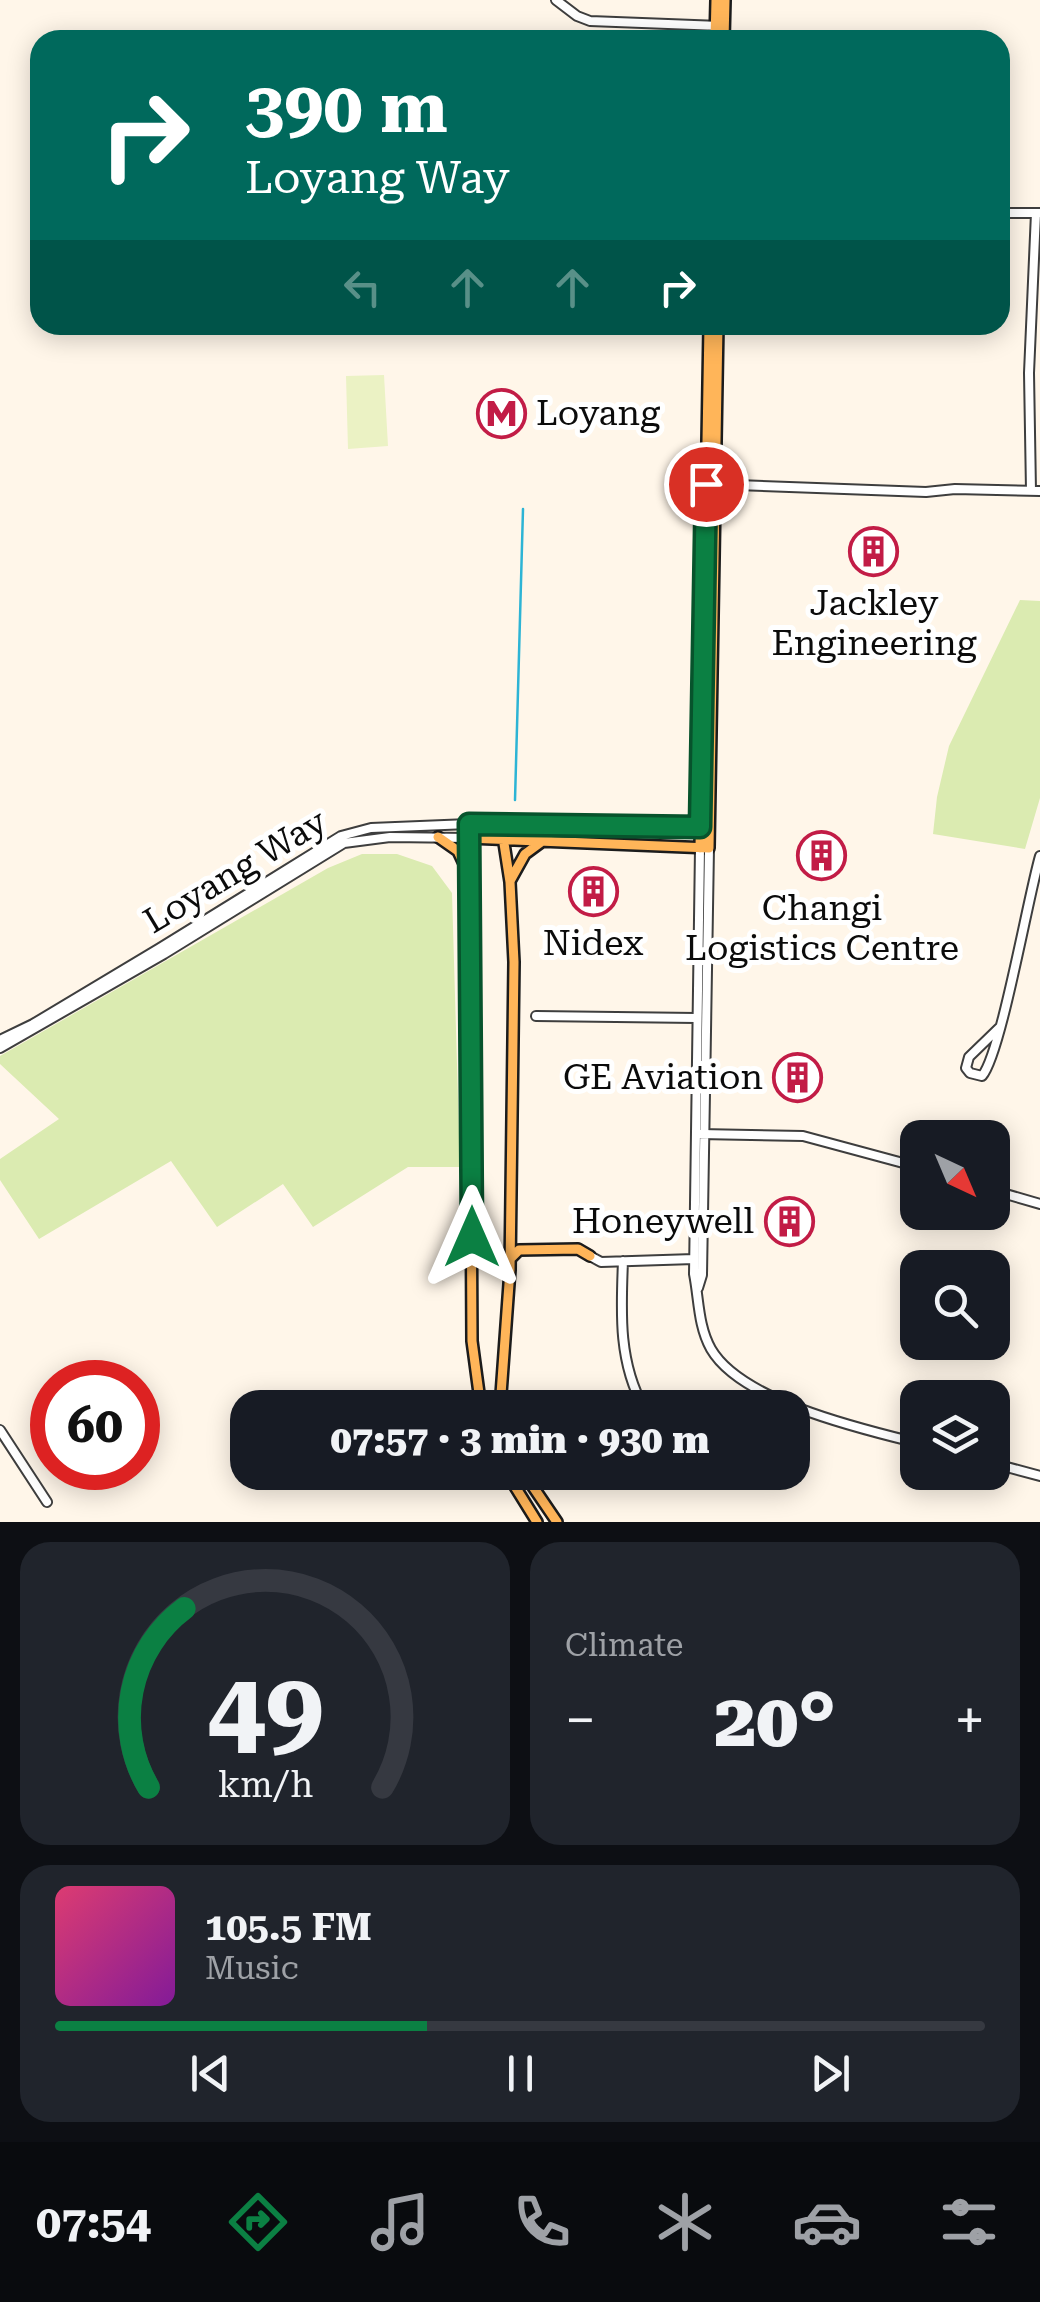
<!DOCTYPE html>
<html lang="en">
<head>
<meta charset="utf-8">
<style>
  :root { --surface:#171b24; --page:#20242c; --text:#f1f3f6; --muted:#9ea1a6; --line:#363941; --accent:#0b8043 }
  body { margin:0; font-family:"Roboto Serif",serif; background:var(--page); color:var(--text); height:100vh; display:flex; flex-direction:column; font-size:38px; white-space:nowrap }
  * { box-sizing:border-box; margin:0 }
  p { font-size:32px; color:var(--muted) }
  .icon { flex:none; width:55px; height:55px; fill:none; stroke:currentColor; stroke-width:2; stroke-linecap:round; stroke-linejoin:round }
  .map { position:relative; height:1522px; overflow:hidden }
  .drawer { display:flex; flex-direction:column; gap:20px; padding:20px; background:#0d0f14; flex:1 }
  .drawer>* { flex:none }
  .top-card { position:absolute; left:30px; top:30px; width:980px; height:305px; border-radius:30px; box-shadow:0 5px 25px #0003; background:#00695c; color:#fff; overflow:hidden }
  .needle { width:65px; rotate:136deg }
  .tools { position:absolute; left:900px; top:1120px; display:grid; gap:20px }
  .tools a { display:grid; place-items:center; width:110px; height:110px; border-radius:20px; background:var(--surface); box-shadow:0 5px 25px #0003; font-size:50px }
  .speed { position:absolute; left:30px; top:1360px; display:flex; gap:20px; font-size:50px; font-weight:700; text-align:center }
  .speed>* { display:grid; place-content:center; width:130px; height:130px; border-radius:50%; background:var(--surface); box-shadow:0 5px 25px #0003; line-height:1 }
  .speed .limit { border:15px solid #d22; background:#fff; color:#111 }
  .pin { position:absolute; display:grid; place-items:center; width:85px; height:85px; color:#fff; margin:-42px; border:5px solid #fff; border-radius:50%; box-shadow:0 2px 10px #0007 }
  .me { position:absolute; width:110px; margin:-55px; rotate:0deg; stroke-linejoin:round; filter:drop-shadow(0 0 8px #0008) }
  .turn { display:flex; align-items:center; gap:35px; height:210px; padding:0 50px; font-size:45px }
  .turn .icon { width:130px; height:130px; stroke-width:2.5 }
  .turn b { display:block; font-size:70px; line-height:85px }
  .lanes { display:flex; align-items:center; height:95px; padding:0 50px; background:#0003; justify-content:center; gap:50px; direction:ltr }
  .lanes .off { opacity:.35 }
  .big { font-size:75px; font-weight:800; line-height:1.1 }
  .drawer .card { flex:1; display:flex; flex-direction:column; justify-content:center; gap:15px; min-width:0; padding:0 35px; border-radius:30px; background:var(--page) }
  .drawer .dial { align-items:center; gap:0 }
  .dial svg { height:260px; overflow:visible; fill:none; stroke:var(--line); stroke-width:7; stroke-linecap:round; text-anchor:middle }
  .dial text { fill:var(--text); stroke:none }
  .song { display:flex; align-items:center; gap:30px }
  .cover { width:120px; height:120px; border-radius:15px; background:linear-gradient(135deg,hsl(340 70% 55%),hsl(290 70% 35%)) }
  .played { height:10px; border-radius:5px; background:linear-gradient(90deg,var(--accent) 40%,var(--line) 40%) }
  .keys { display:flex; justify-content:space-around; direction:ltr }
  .heat { display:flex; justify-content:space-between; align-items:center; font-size:55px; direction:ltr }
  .drawer .tiles { flex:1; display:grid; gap:20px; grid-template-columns:1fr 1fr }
  .card:last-child { grid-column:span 2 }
  .trip { position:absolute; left:230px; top:1390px; width:580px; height:100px; border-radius:30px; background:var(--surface); box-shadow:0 5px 25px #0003; font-weight:800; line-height:100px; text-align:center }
  .tabs { display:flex; height:160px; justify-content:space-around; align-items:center; background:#090b0e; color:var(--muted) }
  .tabs .icon { width:70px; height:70px }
  .tabs .on { color:var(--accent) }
  .tabs b { font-size:45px; color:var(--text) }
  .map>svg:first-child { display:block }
</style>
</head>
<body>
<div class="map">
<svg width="1040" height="1522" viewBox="0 0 1040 1522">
  <rect width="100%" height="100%" fill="#fff6e9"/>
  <path fill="#dbebb1" d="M1020 600 1040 601V798L1025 849 933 834 937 797 949 746Z
    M362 854H397L432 866 452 893 460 1167H408L313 1227 283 1184 217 1227 171 1161 39 1239 0 1180V1159L59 1119 0 1064V1056L328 868Z"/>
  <path fill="#ebf2c4" d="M384 375 388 446 348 449 346 376Z"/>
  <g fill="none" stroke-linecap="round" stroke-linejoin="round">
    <path stroke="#2db4d5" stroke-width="2.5" d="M515 800 523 509"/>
    <defs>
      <path id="minor" d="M556 0 577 16 590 21 720 26
        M1000 213H1040
        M710 484 926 492 955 489 1040 491
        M1031 491 1029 373 1036 213
        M700 848 694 1274C699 1299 698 1326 711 1349 741 1401 861 1429 918 1443
        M536 1016 696 1018
        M1000 1027 969 1057 966 1068 970 1073 982 1076C1001 1054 1028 897 1040 856
        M0 1040 33 1024 160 948 341 836 371 828 469 824
        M0 1048 164 954 344 843 390 837 468 838
        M700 1134 803 1136 918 1167
        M992 1190 1040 1204
        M590 1256 601 1262 694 1259
        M623 1261C621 1311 618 1362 644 1408
        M698 1288 702 1275 709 848
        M0 1430 47 1502
        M992 1463 1040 1476"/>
      <path id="major" d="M715 40 716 0
        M724 40 725 0
        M438 837 458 851 466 868
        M468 838 709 848 718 325
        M700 848 709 325
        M510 881 525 854 544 840
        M510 1259 519 1250 578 1249 590 1256
        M481 1408 472 1341 469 824 709 827
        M500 1408 510 1270 514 962 510 882 503 837
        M506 1472 537 1522
        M523 1472 557 1522"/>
    </defs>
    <use href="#minor" stroke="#3e3e3e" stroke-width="12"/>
    <use href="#major" stroke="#1c1c1c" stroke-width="14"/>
    <use href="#minor" stroke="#fff" stroke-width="8"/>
    <use href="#major" stroke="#ffb559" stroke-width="9"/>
  </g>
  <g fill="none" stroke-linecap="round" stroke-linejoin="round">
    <defs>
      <path id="route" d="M472 1237 469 824 700 827 706 484"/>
    </defs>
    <use href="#route" stroke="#07532c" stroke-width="25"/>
    <use href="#route" stroke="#0b8043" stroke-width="18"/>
  </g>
  <defs>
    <symbol id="metro-ring" viewBox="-11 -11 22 22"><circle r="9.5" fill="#fff" stroke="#c21c46" stroke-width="1.5"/><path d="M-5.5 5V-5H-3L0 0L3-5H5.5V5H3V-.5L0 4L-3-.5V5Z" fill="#c21c46"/></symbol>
    <symbol id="building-ring" viewBox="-11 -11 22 22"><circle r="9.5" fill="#fff" stroke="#c21c46" stroke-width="1.5"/><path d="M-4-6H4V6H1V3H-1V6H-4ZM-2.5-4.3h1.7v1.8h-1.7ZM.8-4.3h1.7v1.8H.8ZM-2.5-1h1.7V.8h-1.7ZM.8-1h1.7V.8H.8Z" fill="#c21c46"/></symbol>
  </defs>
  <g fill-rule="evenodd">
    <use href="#metro-ring" x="474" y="386" width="55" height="55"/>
    <use href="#building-ring" x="846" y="524" width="55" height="55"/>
    <use href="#building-ring" x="794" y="828" width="55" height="55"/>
    <use href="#building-ring" x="566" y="864" width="55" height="55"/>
    <use href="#building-ring" x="770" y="1050" width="55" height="55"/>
    <use href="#building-ring" x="762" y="1194" width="55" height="55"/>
  </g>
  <g text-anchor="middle" stroke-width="10" stroke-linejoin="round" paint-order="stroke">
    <g font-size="35" fill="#0b0b0b" stroke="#fff">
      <text x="536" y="425" text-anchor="start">Loyang</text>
      <text x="874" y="615">Jackley<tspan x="874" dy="40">Engineering</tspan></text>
      <text x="822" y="920">Changi<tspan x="822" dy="40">Logistics Centre</tspan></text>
      <text x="593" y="955">Nidex</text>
      <text x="763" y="1089" text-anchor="end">GE Aviation</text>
      <text x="754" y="1233" text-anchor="end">Honeywell</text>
    </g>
    <g font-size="35" fill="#0b0b0b" stroke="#fff">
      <text transform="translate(235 871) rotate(-31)" y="12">Loyang Way</text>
    </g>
  </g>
</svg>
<div class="tools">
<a><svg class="needle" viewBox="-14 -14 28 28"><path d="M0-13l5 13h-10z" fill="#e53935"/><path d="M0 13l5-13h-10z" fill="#9ea1a6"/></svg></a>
<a><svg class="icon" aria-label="search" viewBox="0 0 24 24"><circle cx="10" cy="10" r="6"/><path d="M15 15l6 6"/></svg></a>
<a><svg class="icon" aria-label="layers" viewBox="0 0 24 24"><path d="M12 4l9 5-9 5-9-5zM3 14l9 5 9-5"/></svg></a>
</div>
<div class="speed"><div class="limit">60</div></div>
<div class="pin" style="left:706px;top:484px;background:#d93025"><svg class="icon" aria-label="arrive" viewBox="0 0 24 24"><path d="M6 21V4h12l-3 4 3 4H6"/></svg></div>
<svg class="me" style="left:472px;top:1237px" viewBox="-20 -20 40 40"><path d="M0-17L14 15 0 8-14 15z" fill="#0b8043" stroke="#fff" stroke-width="4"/></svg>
<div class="trip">07:57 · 3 min · 930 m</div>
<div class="top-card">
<div class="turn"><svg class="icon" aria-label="right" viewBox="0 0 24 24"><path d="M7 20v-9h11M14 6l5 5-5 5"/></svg><div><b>390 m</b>Loyang Way</div></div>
<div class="lanes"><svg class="icon off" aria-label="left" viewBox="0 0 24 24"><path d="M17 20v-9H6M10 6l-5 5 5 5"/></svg><svg class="icon off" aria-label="ahead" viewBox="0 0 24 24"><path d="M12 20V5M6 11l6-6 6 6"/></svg><svg class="icon off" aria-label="ahead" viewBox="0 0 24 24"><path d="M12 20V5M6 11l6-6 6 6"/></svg><svg class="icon" aria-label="right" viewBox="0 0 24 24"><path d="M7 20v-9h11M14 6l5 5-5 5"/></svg></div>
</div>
</div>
<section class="drawer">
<div class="tiles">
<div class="card dial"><svg viewBox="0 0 100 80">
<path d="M14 69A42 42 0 1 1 86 69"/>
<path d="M14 69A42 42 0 0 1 25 14" stroke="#0b8043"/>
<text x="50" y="56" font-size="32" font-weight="700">49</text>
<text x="50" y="72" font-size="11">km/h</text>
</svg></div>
<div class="card"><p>Climate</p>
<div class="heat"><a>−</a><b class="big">20°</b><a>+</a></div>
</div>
<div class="card">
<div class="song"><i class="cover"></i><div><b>105.5 FM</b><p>Music</p></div></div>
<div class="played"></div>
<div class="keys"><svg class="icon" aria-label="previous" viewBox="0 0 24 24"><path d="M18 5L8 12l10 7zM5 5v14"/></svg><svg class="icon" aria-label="pause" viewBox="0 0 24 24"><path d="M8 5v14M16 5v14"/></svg><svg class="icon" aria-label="next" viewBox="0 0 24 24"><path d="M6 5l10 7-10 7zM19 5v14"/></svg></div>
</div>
</div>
</section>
<nav class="tabs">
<b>07:54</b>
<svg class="icon on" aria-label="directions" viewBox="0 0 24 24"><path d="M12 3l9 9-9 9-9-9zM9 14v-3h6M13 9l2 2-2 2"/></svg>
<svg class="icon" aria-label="music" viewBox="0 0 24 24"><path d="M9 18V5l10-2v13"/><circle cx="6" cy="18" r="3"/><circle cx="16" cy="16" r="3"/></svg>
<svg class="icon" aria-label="phone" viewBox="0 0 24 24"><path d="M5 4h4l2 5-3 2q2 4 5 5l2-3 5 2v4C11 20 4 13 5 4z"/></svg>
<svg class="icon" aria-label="climate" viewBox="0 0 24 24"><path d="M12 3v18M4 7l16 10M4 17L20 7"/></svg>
<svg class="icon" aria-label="car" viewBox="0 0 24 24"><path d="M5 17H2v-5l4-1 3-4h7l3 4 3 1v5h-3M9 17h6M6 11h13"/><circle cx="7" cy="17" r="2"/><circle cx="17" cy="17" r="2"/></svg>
<svg class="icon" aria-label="filters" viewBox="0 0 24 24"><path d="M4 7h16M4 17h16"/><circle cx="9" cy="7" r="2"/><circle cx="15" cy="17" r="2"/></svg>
</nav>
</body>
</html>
